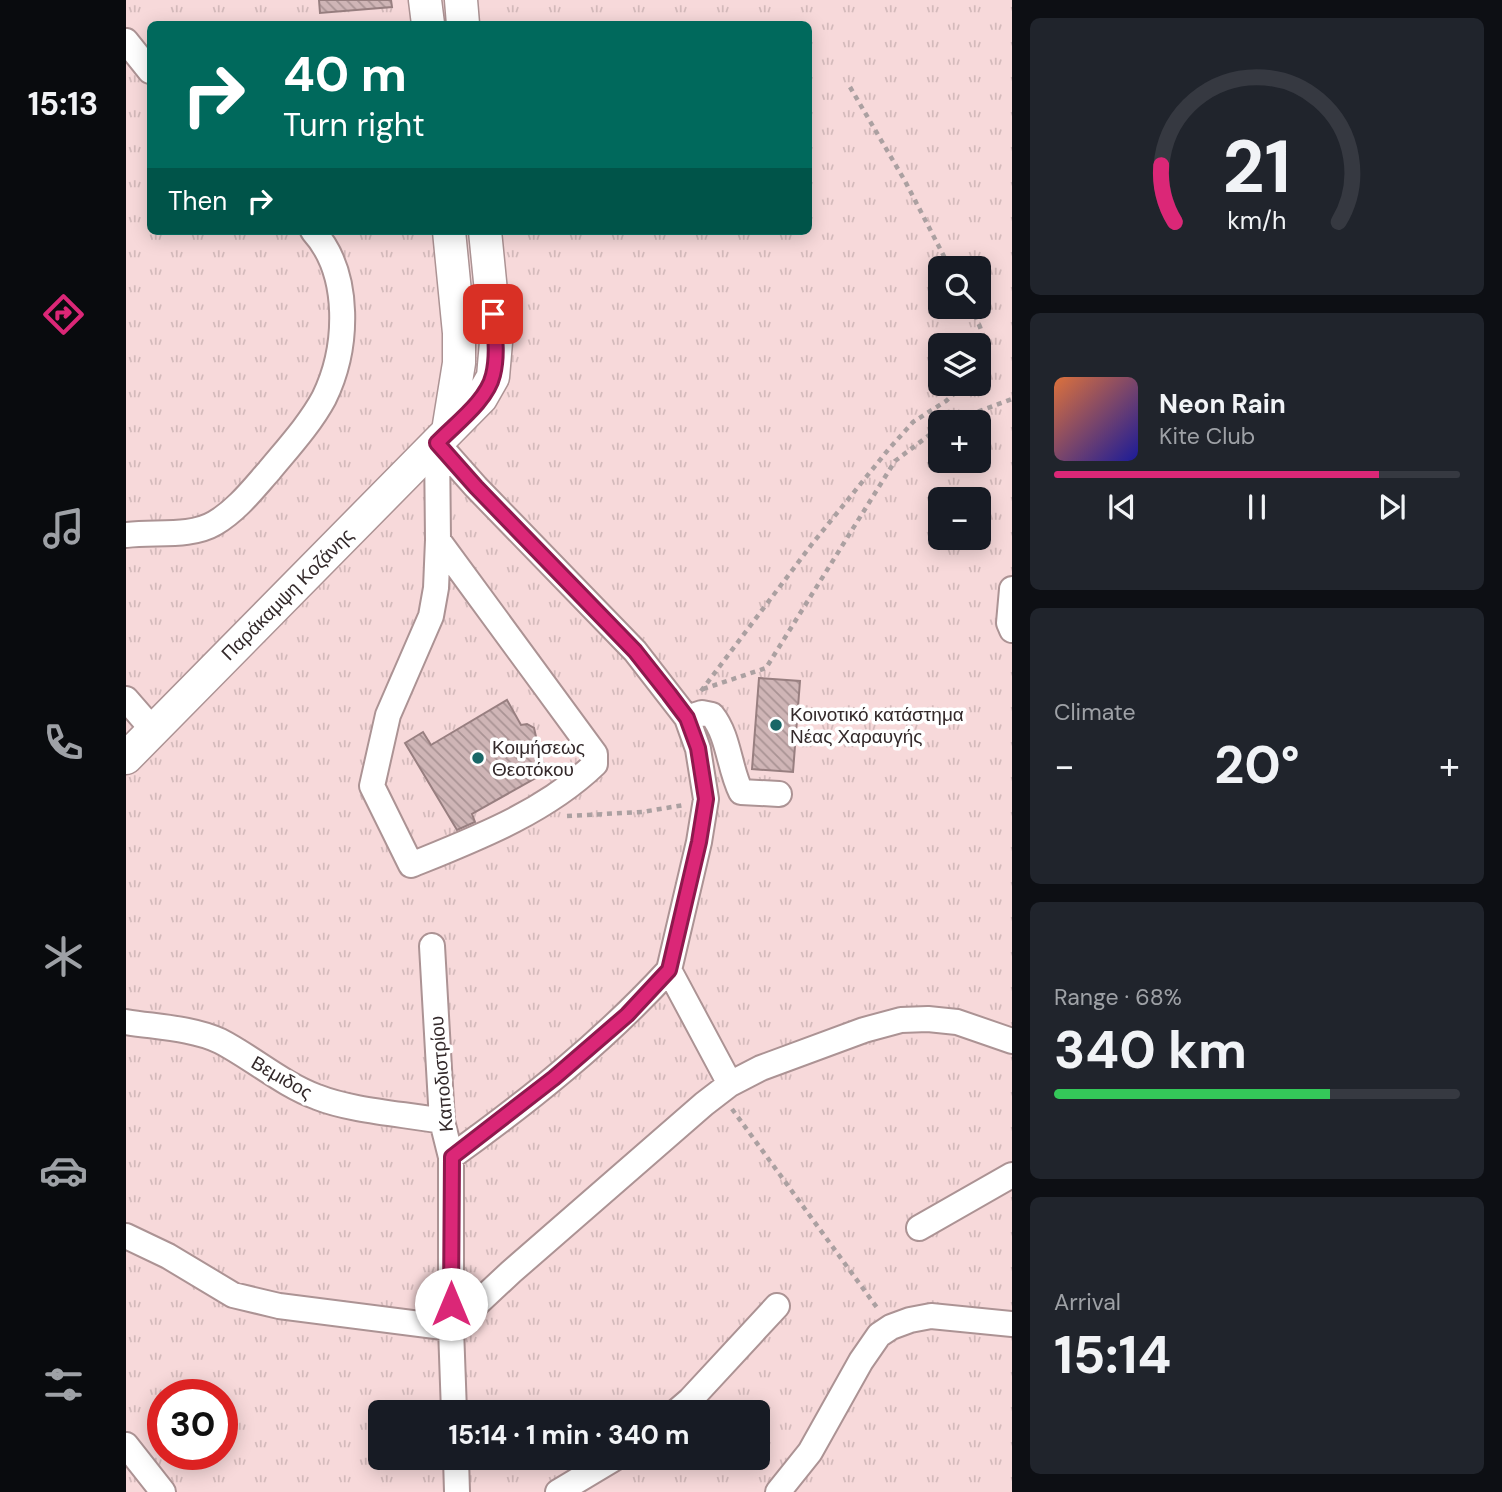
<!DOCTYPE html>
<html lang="en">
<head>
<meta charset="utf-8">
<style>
  :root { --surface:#171b24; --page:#20242c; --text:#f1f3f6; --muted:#9ea1a6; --line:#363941; --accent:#db2777 }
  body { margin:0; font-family:"DM Sans",sans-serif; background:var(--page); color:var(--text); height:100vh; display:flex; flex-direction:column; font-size:26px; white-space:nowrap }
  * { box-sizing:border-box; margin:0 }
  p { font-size:23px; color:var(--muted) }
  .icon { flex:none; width:38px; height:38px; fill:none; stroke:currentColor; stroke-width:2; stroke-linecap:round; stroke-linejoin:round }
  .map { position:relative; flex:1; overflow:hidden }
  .side { display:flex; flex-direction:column; gap:18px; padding:18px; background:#0d0f14; width:490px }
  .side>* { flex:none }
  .banner { position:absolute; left:21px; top:21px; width:665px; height:214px; border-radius:10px; box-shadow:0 4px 18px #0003; background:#00695c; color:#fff; overflow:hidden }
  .tools { position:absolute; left:802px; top:256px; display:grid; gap:14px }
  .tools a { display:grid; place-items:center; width:63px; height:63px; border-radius:10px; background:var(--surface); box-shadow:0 4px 18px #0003; font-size:35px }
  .speed { position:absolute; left:21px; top:1379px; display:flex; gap:14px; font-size:35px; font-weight:700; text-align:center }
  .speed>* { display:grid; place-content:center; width:91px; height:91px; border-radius:50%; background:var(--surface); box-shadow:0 4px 18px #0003; line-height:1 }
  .speed .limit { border:10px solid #d22; background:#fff; color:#111 }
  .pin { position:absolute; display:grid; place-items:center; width:60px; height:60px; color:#fff; margin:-30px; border-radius:14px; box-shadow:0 4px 10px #0006 }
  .me { position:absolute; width:77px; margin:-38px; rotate:0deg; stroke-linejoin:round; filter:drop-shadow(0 0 5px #0008) }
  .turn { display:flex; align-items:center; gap:24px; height:147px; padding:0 21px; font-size:32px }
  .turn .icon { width:91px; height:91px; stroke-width:2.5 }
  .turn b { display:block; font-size:49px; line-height:60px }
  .then { display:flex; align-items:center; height:66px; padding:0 21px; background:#0003; gap:14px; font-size:26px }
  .big { font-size:52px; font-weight:700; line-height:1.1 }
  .side .tile { flex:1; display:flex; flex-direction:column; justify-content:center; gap:10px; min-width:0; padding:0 24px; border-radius:10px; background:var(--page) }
  .side .dial { align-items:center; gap:0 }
  .dial svg { height:182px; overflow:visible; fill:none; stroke:var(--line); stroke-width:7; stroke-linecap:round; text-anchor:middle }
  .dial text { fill:var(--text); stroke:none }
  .song { display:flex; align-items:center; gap:21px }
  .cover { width:84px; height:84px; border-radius:10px; background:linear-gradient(135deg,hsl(20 70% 55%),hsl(240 70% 35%)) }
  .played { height:7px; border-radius:4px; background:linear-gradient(90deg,var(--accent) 80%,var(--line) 80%) }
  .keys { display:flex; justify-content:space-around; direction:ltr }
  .heat { display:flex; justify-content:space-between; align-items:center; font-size:38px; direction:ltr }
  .charge { height:10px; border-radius:5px; background:linear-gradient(90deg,#34c759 68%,var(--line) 0) }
  .trip { position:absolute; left:242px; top:1400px; width:402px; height:70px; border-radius:10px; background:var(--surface); box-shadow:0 4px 18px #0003; font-weight:700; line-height:70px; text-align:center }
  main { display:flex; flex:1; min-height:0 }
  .dock { display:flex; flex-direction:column; width:126px; justify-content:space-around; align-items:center; background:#090b0e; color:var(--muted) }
  .dock .icon { width:49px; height:49px }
  .dock .active { color:var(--accent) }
  .dock b { font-size:32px; color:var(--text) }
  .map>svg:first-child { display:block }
</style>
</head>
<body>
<main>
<nav class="dock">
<b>15:13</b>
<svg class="icon active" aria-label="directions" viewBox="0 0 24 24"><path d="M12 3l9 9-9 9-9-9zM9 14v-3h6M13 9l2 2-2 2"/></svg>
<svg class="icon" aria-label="music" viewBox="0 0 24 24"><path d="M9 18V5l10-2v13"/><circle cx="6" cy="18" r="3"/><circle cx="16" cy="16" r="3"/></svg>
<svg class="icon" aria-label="phone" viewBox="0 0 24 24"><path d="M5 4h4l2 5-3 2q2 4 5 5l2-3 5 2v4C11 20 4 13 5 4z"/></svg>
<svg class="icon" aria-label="climate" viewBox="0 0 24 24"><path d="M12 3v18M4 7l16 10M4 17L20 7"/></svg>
<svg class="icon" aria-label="car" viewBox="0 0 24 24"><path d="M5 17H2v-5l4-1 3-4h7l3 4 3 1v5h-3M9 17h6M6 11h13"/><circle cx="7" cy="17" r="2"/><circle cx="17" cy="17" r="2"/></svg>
<svg class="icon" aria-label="filters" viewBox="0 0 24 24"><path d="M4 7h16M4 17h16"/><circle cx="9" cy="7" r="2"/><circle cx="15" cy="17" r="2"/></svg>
</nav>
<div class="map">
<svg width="886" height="1492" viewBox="0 0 886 1492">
  <defs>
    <pattern id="park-tufts" width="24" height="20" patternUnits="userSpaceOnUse" patternTransform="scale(1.75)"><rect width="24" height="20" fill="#f7d9da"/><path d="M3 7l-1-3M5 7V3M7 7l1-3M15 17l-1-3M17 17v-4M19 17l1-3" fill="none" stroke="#d4babb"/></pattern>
    <pattern id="building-back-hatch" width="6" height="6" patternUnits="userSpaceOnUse" patternTransform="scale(1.75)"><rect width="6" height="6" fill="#cfb5b6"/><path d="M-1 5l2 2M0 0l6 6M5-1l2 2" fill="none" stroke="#a99394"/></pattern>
  </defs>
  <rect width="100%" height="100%" fill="#fff3f4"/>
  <path fill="url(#park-tufts)" fill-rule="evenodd" d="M0 0H886V1492H0ZM24 24H682V231H24ZM814 268H852V306H814ZM814 345H852V383H814ZM814 422H852V460H814ZM814 499H852V537H814ZM37 1395H96V1454H37ZM254 1412H632V1458H254Z"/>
  <path fill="url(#building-back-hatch)" stroke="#987f80" stroke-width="2" d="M193 0H265L266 7 194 13Z
    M633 678 674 681 667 772 626 769Z
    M381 700 395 725 401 724 408 728 411 741 408 746 422 771 346 814 349 822 331 830 279 743 297 732 305 745Z"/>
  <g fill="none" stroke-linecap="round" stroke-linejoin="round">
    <defs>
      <path id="minor" d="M0 41 24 71
        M311 443 312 540 310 588 305 616 262 715 246 786 285 865C349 839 418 813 469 764V754L312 540
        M311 443 350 487 509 651 561 718 572 749 580 799 573 842 543 970 604 1084
        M0 535C28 531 64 538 89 523 111 510 127 489 143 471 162 448 184 424 198 398 222 349 226 274 187 231
        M886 589 883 623 886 630
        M0 699 27 730
        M561 718 576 713 586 715C603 736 603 768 615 792L653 794
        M306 946 316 1121 325 1157V1328L328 1412
        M0 1022C30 1027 66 1028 94 1041 127 1058 156 1084 191 1097 226 1111 278 1114 316 1121
        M325 1157C403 1101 478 1041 543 970
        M793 1228 886 1175
        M0 1236 42 1256 107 1295 153 1306 325 1328 385 1272 578 1104 604 1084 635 1068 738 1030 775 1020 802 1019 831 1022 886 1041
        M550 1412 564 1400 651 1306
        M0 1445 37 1492
        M330 1458 331 1492
        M432 1492 489 1458
        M652 1492 684 1452 735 1361 753 1335 765 1327 784 1320 805 1316 886 1324"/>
      <path id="major" d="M299 0 302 24
        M335 0 337 24
        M322 431 333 363V333L323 231
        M0 758 355 398 367 377 370 342 359 231"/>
    </defs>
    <use href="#minor" stroke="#ac9394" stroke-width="28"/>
    <use href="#major" stroke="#ac9394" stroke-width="35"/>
    <path stroke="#aba0a1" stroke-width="4.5" stroke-dasharray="5 5" stroke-linecap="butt" d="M724 87 779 181 824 268
      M844 306C858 334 863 342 852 373
      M824 422 886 399
      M577 689 640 668 769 461 814 427
      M575 691 686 544 762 450 787 422 820 401 840 383
      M441 816 516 812 558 805
      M606 1109 752 1309"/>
    <use href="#minor" stroke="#fff" stroke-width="24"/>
    <use href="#major" stroke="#fff" stroke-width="32"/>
  </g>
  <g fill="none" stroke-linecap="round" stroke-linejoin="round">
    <defs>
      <path id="route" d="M325 1304 326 1157 428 1078 501 1015 543 970 573 842 580 799 572 748 561 718 543 694 509 651 350 487 311 443C329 424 361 401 367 375 372 355 369 334 367 314"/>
    </defs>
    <use href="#route" stroke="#8e194d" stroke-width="18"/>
    <use href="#route" stroke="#db2777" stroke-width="12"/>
  </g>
  <g fill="#196767" stroke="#fff" stroke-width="2.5">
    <circle cx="650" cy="725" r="7"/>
    <circle cx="352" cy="758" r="7"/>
  </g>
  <g text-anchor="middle" stroke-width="7" stroke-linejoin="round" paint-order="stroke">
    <g font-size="19" fill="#33292a" stroke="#fff">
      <text transform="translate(161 594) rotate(-45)" y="7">Παράκαμψη Κοζάνης</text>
      <text transform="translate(315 1074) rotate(-95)" y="7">Καποδιστρίου</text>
      <text transform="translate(156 1077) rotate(30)" y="7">Βεμιδος</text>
    </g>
    <g font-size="19" fill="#33292a" stroke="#fff" text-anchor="start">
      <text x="664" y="721">Κοινοτικό κατάστημα<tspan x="664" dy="22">Νέας Χαραυγής</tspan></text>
      <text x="366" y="754">Κοιμήσεως<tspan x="366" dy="22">Θεοτόκου</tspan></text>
    </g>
  </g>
</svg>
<div class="tools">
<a><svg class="icon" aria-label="search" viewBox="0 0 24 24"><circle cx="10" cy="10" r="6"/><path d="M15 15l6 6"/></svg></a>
<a><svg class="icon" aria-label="layers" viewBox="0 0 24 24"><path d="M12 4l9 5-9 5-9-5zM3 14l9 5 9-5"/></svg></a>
<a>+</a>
<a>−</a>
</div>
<div class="speed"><div class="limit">30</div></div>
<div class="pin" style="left:367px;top:314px;background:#d93025"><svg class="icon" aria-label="arrive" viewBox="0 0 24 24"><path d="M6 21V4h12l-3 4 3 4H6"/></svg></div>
<svg class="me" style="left:325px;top:1304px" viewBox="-20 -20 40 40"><circle r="19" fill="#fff"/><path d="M0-13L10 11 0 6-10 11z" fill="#db2777"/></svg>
<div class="trip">15:14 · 1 min · 340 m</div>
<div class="banner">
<div class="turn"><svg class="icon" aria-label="right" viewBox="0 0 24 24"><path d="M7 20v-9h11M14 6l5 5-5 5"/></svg><div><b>40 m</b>Turn right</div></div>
<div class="then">Then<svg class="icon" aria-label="right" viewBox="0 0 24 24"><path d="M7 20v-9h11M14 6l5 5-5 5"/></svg></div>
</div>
</div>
<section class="side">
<div class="tile dial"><svg viewBox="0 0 100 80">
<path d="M14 69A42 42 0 1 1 86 69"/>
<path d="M14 69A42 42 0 0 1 8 44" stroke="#db2777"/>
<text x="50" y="56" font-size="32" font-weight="700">21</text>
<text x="50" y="72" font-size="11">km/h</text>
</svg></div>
<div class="tile">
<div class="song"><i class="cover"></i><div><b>Neon Rain</b><p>Kite Club</p></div></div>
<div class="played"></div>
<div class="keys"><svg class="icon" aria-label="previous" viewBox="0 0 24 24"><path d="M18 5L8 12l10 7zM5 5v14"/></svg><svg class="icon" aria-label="pause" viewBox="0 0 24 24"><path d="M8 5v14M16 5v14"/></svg><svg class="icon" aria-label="next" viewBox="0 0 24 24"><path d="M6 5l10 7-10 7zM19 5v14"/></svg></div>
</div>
<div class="tile"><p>Climate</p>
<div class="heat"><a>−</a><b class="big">20°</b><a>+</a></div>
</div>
<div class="tile"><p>Range · 68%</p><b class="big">340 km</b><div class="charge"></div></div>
<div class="tile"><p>Arrival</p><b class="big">15:14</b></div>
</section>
</main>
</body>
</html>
